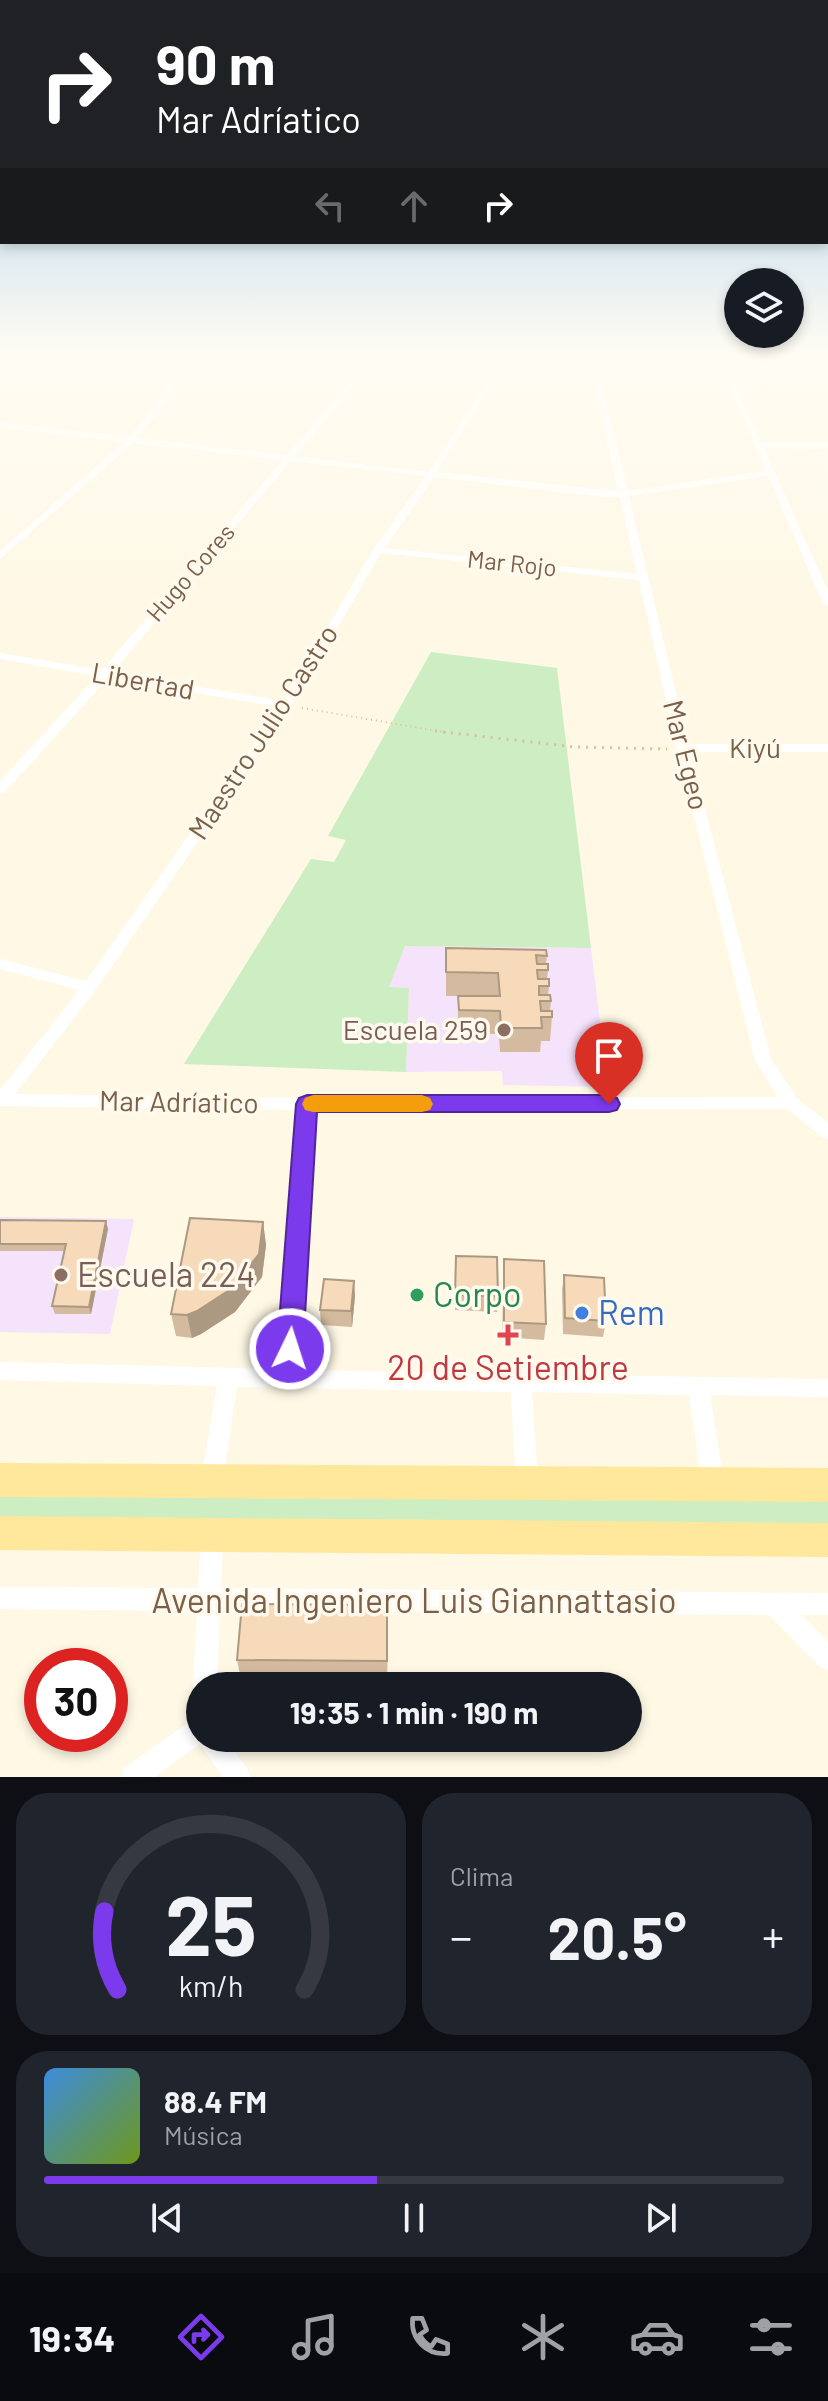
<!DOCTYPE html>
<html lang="es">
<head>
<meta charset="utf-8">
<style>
  :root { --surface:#171b24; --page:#20242c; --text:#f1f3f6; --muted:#9ea1a6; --line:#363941; --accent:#7c3aed }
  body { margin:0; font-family:Barlow,sans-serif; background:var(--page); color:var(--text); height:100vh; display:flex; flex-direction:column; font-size:30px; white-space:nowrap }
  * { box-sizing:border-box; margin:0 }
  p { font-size:26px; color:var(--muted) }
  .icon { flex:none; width:44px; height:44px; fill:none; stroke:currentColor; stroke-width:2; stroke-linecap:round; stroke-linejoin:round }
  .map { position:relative; height:1777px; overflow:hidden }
  .panel { display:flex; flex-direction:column; gap:16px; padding:16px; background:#0d0f14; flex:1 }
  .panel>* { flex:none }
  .top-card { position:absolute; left:0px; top:0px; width:828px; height:244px; box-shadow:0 4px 12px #0003; background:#202124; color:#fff; overflow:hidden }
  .tools { position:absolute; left:724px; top:268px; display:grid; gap:16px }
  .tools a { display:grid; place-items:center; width:80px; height:80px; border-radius:50%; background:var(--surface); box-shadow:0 4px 12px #0003; font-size:40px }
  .speed { position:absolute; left:24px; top:1648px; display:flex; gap:16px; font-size:40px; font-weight:700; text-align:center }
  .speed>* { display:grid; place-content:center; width:104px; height:104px; border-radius:50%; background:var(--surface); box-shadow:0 4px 12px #0003; line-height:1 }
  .speed .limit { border:12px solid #d22; background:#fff; color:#111 }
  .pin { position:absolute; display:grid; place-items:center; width:68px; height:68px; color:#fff; margin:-82px -34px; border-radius:50% 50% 50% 0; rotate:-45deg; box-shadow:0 0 8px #0007 }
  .pin .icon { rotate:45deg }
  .me { position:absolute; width:88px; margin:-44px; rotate:4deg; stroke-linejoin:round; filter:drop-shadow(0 0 6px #0008) }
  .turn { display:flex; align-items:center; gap:28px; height:168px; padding:0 24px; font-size:36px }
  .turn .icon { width:104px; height:104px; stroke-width:2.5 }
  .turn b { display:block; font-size:56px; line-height:68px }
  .lanes { display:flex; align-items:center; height:76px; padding:0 24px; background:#0003; justify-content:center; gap:40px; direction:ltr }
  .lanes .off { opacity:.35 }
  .big { font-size:60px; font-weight:700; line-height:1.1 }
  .panel .tile { flex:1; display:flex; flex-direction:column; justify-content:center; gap:12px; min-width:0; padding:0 28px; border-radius:32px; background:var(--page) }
  .panel .dial { align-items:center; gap:0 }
  .dial svg { height:208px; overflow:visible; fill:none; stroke:var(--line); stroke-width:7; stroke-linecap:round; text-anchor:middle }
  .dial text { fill:var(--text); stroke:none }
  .song { display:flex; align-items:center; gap:24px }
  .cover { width:96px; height:96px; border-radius:12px; background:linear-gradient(135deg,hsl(210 70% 55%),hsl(80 70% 35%)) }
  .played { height:8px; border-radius:4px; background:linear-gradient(90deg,var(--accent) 45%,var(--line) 45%) }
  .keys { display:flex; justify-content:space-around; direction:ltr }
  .heat { display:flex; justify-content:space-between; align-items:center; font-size:44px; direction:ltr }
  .panel .tiles { flex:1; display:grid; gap:16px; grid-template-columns:1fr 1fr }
  .tile:last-child { grid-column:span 2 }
  .trip { position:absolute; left:186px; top:1672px; width:456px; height:80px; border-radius:40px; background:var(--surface); box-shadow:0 4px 12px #0003; font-weight:700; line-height:80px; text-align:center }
  .menu { display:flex; height:128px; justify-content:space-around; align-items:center; background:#090b0e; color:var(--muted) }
  .menu .icon { width:56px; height:56px }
  .menu .active { color:var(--accent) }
  .menu b { font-size:36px; color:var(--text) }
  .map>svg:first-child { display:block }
</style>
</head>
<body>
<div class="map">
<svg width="828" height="1777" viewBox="0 0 828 1777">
  <rect width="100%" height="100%" fill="#fef8e5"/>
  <path fill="#f5e2fb" d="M405 946 591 948 608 1087 503 1085 502 1071 406 1072 409 988 388 987Z
    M0 1217 134 1219 110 1334 0 1332Z"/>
  <path fill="#cdedc2" d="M431 652 557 668 591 948 405 946 389 987 409 988 406 1072 184 1064 311 859 334 862 346 840 328 836Z
    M0 1493 828 1500V1527L0 1519Z"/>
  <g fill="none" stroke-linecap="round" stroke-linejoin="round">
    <path stroke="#dbbe9d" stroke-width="2" stroke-dasharray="1 4" stroke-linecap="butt" d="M302 708 449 733"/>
    <path stroke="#dbbe9d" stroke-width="3" stroke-dasharray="2 6" stroke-linecap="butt" d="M435 731 575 747 667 749"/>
    <path fill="#fff" fill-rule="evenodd" d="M183 354H190L164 406 137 438 287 455 374 354H381L295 456 429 472 505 354 588 359V354H594L596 360 718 361 715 354H722L762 442 828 443V449L764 448 828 591V606L823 603 768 476 629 496 688 744H828V752H690L771 1059 797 1098 828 1123V1139L822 1137 788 1109 315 1110 299 1370 828 1379V1397L710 1395 724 1484 721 1491 713 1495 705 1491 702 1484 689 1395 532 1392 538 1482 535 1489 527 1493 519 1489 516 1482 511 1392 237 1387 223 1480 220 1487 212 1491 204 1487 201 1480 217 1386 0 1380V1362L279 1369 298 1110 0 1106V1090L79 990 0 969V959L86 981 279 707 108 678 5 792 0 793V781L97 676 0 659V653L102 670 283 460 133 443 0 559V551L124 442 0 428V422L129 437 156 405ZM510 356 590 364 618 491 437 472ZM597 364 720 365 766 471 628 491ZM291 461 426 476 373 550 283 701 113 672ZM434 477 602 497H620L637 574 385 548ZM381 553 639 580 677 748 755 1060 778 1097 307 1098 15 1094 95 991 292 705Z
      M212 1525 220 1528 223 1536 221 1588 828 1593V1615H801L828 1642V1671L820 1667 769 1615 220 1611 217 1686H200V1696L197 1694 193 1686 197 1611 0 1609V1587L198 1588 201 1536 204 1528Z
      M200 1718V1738H225L247 1768 250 1777H223L200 1744 154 1777H121L124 1768 191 1721Z"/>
    <path fill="#ffe89b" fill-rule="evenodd" d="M0 1463 828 1468V1502L0 1497Z
      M0 1516 828 1523V1557L0 1550Z"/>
  </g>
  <path fill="#d4bba0" d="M446 948 547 956 546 964 548 970 547 979 549 986 548 995 551 1001 550 1011 552 1017 550 1041H541L540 1052H500L499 1034H458V996H446Z
    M0 1220 108 1229 91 1314H55L52 1306 65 1251H0Z
    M263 1222 266 1245 262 1277 235 1312 201 1334 192 1338 176 1336 171 1314Z
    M456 1256 498 1296 497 1312 455 1310Z
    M504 1259 546 1324 544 1340 502 1337Z
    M564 1275 606 1321 603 1337 563 1334 562 1290Z
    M354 1281 355 1296 352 1327 321 1325 320 1310Z
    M387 1605V1680L241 1679 237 1660Z"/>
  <path fill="#ac9982" d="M106 1221 108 1229 91 1314 89 1307Z
    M263 1222 266 1245 262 1277 235 1312 201 1334 192 1338 187 1315Z
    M354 1281 355 1296 352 1327 351 1311Z
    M387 1605 388 1625 387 1680Z"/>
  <path fill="#f6daba" stroke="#ac9982" stroke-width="2" d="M446 948 546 950 547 956 536 955 537 964H548V970H537L538 979H549V986H539V995H550L551 1001H540L541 1011H552V1017H541L542 1028H501L500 1011 459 1010 458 996H500L498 973 446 972Z
    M190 1218 263 1222 259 1254 231 1289 197 1311 187 1315 171 1314Z
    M0 1220 106 1221 89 1307 52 1306 66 1244H0Z
    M456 1256 497 1257 498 1296 455 1295Z
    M504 1259 544 1261 546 1324 504 1322Z
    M564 1275 604 1278 606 1321 565 1318Z
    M324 1279 354 1281 351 1311 320 1310Z
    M242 1604 387 1605V1661L237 1660Z"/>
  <linearGradient id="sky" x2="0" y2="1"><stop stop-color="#94c4e9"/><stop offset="0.59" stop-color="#fffcf3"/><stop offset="1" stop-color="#fffcf3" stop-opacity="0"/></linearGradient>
  <rect width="828" height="602" fill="url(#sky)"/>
  <path fill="#7c3aed" stroke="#51269a" stroke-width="2" d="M307 1095H609L617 1098 620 1104 617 1110 609 1112H317L303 1349 299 1357 290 1360 281 1357 277 1349 296 1104 299 1098Z"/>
  <path fill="#f59e0b" d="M313 1095H422L430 1098 433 1104 430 1110 422 1112H313L305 1110 302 1104 305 1098Z"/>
  <g fill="#8d6e63" stroke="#fffaed" stroke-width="3">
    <circle cx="504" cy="1030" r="8"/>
    <circle cx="61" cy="1275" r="8"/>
  </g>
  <circle fill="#2e9e5b" stroke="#fffaed" stroke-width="3" cx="417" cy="1295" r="8"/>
  <circle fill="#3f7fe0" stroke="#fffaed" stroke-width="3" cx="582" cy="1313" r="8"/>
  <path fill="#e0444e" stroke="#fffaed" stroke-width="3" d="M504 1323h8v8h8v8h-8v8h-8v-8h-8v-8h8z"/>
  <g text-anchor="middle" stroke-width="7" stroke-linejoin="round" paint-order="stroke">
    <g font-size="24" fill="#7a6048" stroke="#fffaed">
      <text transform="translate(512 564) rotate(6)" y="8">Mar Rojo</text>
      <text transform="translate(191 573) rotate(-49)" y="8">Hugo Cores</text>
    </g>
    <g font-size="28" fill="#7a6048" stroke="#fffaed">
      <text transform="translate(143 681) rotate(10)" y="10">Libertad</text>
      <text transform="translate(263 732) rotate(-57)" y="10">Maestro Julio Castro</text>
      <text x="755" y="758">Kiyú</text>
      <text transform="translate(686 755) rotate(76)" y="10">Mar Egeo</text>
      <text transform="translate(179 1102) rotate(1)" y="10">Mar Adríatico</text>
    </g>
    <g font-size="28" fill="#785e54" stroke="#fffaed" text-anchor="end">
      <text x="488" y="1040">Escuela 259</text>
    </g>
    <g font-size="34" fill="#785e54" stroke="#fffaed" text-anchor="start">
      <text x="77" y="1287">Escuela 224</text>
    </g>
    <g font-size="34" fill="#27864d" stroke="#fffaed" text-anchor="start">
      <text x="433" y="1307">Corpo</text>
    </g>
    <g font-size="34" fill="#366cbe" stroke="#fffaed" text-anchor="start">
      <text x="598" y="1325">Rem</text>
    </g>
    <g font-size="34" fill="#be3a42" stroke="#fffaed">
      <text x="508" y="1380">20 de Setiembre</text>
    </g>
    <g font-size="34" fill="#7a6048" stroke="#fffaed">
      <text x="414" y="1613">Avenida Ingeniero Luis Giannattasio</text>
    </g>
  </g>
</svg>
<div class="tools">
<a><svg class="icon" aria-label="layers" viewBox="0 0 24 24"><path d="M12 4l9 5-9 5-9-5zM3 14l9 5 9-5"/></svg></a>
</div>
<div class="speed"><div class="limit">30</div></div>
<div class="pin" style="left:609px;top:1104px;background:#d93025"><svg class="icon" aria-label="arrive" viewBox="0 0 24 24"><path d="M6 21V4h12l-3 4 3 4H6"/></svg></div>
<svg class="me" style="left:290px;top:1349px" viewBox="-20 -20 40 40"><circle r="17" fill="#7c3aed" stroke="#fff" stroke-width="3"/><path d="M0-11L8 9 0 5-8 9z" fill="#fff"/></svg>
<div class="trip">19:35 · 1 min · 190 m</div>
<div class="top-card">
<div class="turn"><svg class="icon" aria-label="right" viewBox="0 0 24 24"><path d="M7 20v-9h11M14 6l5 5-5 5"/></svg><div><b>90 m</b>Mar Adríatico</div></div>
<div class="lanes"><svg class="icon off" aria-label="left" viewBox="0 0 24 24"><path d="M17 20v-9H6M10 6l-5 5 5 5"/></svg><svg class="icon off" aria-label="ahead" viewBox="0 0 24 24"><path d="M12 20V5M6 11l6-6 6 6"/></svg><svg class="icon" aria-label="right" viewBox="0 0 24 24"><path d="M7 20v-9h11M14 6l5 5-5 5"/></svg></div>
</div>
</div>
<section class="panel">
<div class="tiles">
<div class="tile dial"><svg viewBox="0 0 100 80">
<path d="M14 69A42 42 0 1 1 86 69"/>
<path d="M14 69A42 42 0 0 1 9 39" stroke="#7c3aed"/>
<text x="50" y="56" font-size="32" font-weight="700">25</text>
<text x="50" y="72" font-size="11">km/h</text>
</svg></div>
<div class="tile"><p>Clima</p>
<div class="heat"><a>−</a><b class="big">20.5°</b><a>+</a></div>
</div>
<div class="tile">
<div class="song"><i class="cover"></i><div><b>88.4 FM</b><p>Música</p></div></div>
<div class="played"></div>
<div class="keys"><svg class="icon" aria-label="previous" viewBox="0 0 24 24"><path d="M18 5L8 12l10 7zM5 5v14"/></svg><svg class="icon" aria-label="pause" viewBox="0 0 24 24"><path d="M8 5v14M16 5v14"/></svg><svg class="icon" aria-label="next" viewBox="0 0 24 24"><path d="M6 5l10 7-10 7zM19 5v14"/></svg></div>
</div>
</div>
</section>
<nav class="menu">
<b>19:34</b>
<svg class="icon active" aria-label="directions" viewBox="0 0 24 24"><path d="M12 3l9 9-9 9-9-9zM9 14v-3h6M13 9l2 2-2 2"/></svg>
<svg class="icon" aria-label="music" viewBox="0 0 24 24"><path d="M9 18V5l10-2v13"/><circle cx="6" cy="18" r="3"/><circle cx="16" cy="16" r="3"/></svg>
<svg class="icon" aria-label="phone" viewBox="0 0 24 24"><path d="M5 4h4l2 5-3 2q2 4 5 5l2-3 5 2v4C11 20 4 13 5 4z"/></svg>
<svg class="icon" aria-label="climate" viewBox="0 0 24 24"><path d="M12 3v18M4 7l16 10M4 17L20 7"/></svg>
<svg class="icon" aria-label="car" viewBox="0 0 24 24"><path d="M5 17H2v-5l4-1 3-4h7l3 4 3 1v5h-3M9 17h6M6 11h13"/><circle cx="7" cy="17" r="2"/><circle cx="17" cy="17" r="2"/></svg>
<svg class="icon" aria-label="filters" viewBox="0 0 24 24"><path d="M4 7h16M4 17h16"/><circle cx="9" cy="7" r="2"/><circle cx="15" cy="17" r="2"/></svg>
</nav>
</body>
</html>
